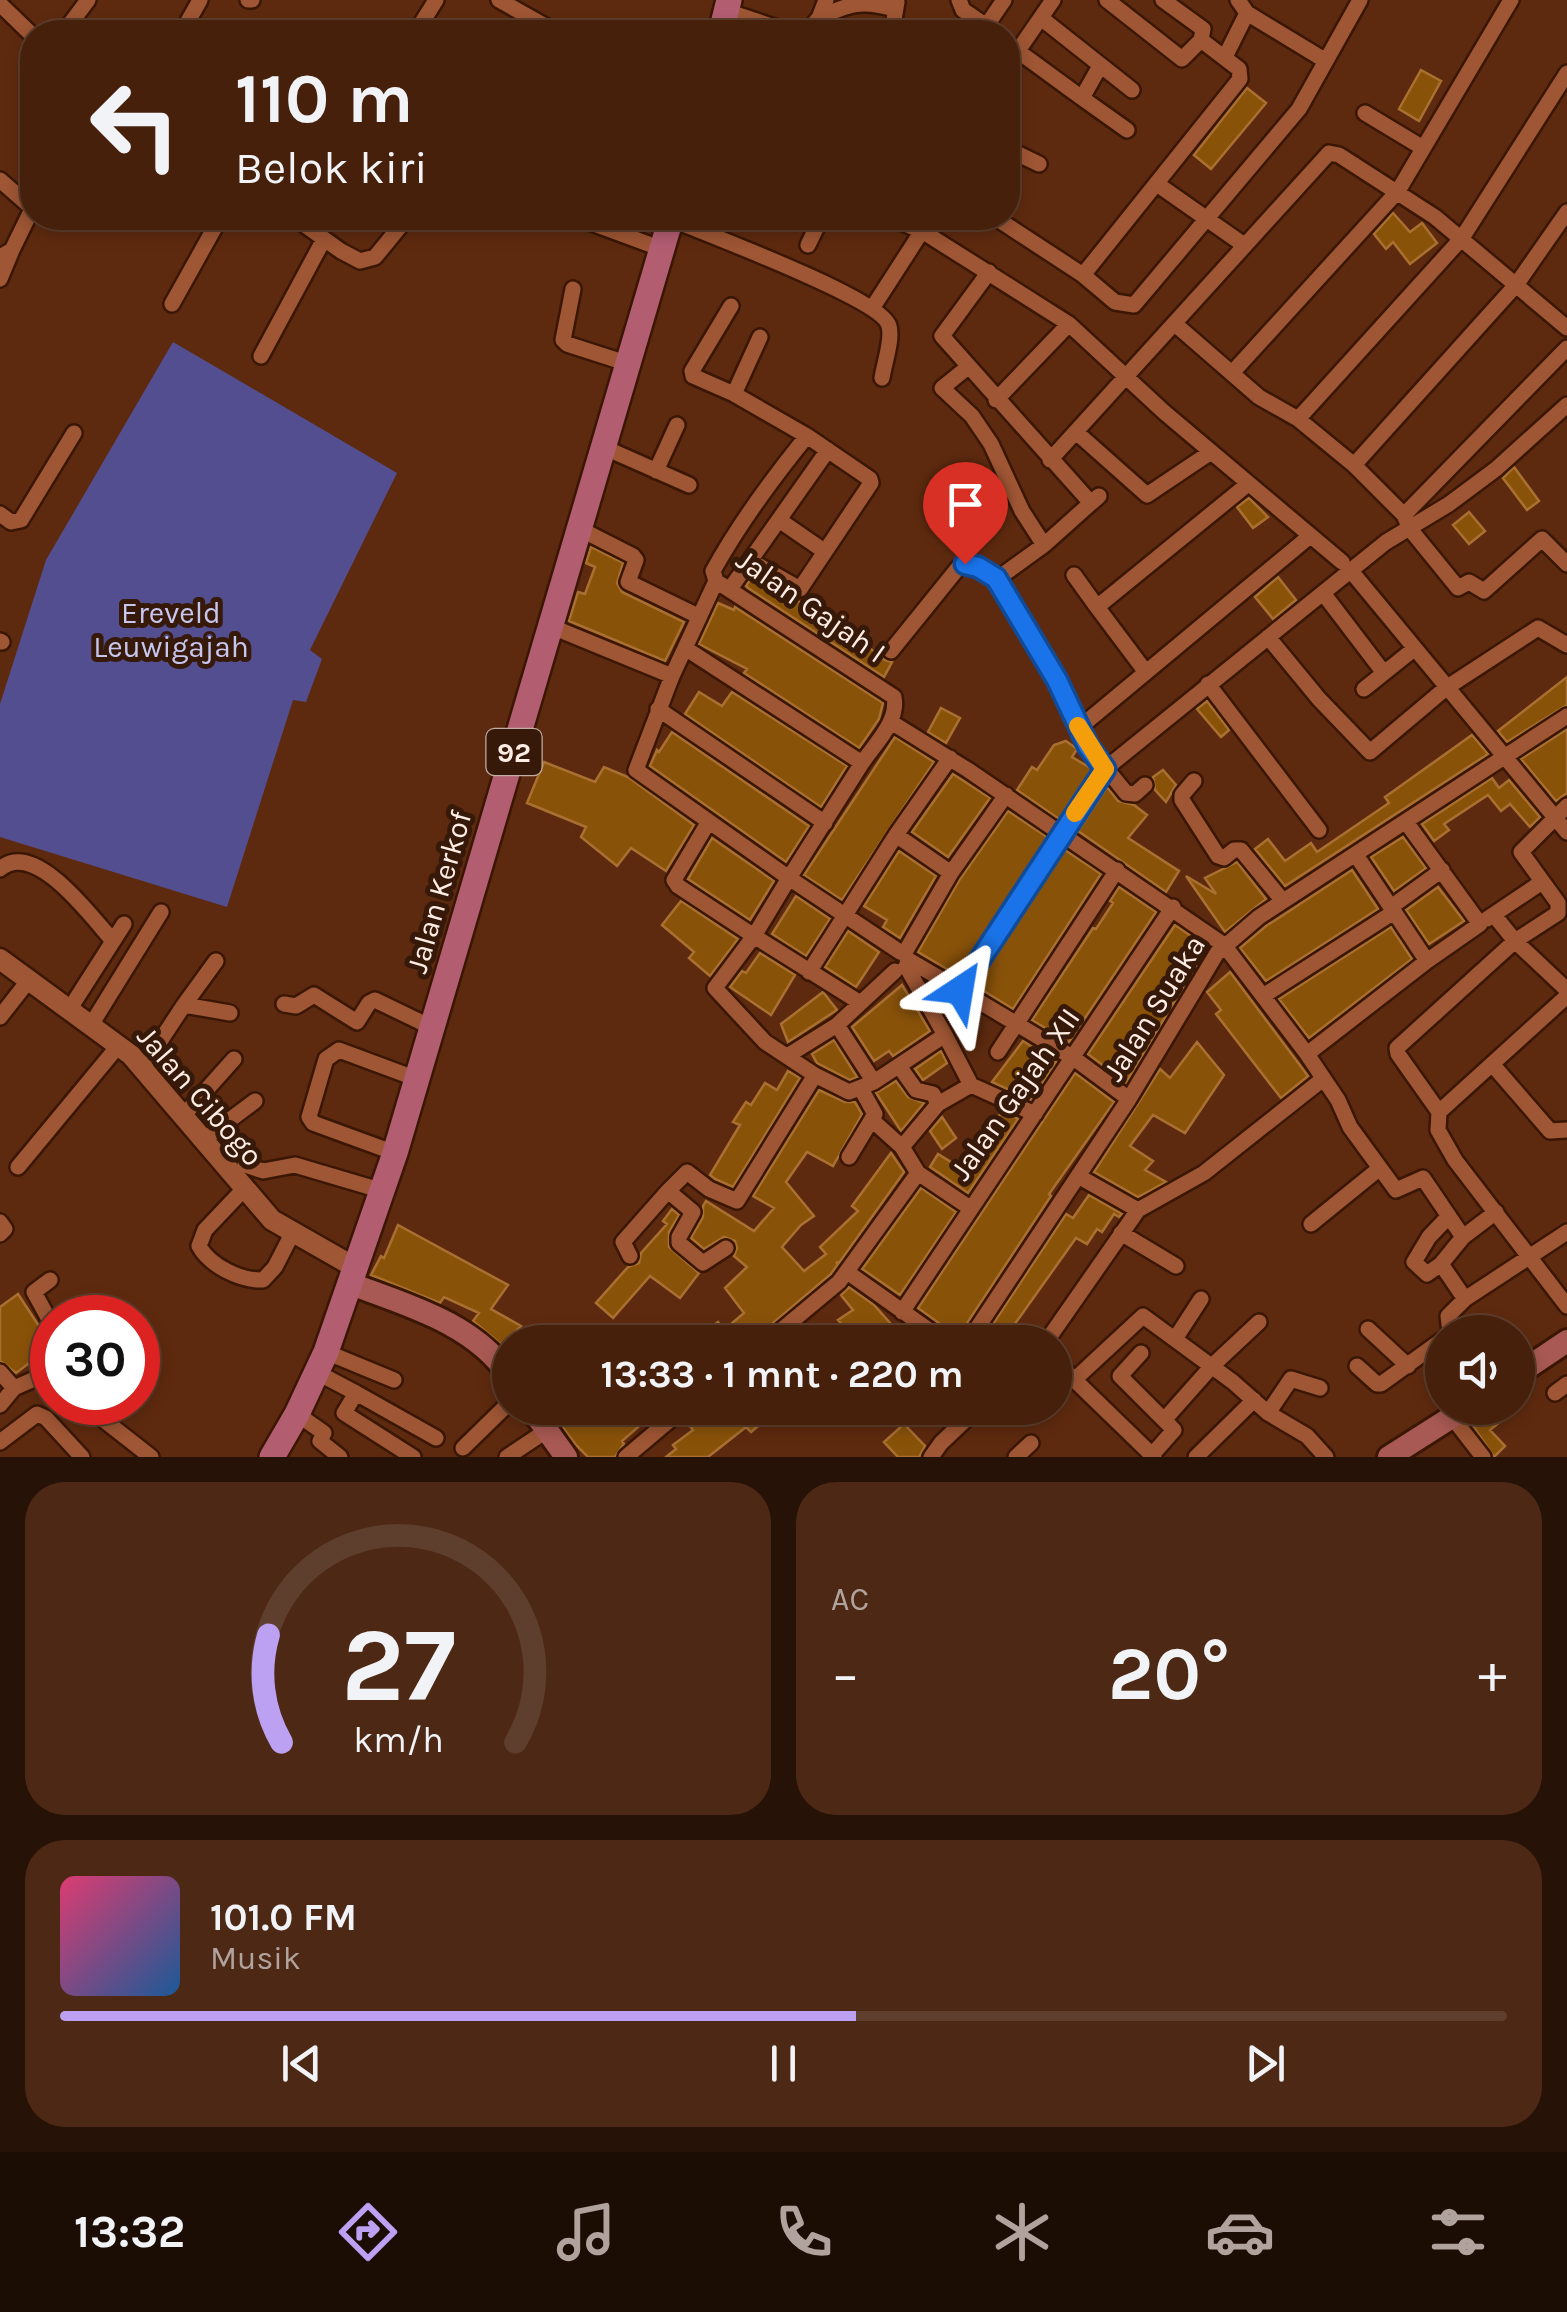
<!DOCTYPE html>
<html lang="id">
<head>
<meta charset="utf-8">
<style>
  :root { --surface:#46200b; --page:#4d2814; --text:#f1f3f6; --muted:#b0a39d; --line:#5e3e2c; --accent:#bca0f2 }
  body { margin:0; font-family:Karla,sans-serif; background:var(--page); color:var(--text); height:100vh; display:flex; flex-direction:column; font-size:38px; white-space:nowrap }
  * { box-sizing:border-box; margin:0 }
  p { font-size:32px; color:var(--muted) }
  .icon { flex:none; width:55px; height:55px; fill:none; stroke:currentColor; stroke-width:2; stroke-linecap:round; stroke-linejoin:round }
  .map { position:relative; height:1457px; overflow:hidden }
  .side { display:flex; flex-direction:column; gap:25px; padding:25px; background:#261206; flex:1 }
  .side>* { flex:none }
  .guide { position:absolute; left:20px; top:20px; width:1000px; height:210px; border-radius:40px; box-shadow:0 5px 15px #0003,0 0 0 2px var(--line); background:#46200b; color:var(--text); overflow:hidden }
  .tools { position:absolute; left:1425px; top:1315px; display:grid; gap:20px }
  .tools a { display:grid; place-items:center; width:110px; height:110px; border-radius:50%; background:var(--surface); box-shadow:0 5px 15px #0003,0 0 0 2px var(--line); font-size:50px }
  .speed { position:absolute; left:30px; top:1295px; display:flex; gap:20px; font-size:50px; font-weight:700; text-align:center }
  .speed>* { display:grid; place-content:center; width:130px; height:130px; border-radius:50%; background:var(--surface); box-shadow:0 5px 15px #0003,0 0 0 2px var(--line); line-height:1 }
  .speed .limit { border:15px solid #d22; background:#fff; color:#111 }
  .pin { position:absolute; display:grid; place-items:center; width:85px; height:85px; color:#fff; margin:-102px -42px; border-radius:50% 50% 50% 0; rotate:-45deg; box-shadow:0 0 10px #0007 }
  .pin .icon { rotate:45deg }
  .me { position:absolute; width:110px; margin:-55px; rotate:33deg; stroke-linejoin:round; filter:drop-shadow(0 0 8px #0008) }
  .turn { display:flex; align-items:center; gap:35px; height:210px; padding:0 50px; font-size:45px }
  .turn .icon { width:130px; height:130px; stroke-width:2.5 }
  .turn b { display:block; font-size:70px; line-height:85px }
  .big { font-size:75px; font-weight:700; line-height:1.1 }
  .side .card { flex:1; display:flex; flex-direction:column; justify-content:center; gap:15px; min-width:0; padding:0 35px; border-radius:40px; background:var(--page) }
  .side .dial { align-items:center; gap:0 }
  .dial svg { height:260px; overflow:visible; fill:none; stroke:var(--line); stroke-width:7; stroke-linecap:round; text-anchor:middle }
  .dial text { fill:var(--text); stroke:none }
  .song { display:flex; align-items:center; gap:30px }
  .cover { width:120px; height:120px; border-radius:15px; background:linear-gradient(135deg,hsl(340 70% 55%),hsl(210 70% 35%)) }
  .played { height:10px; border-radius:5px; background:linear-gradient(90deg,var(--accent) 55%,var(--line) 55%) }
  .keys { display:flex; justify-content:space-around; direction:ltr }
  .heat { display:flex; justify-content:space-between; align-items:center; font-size:55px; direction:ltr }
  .side .tiles { flex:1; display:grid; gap:25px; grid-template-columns:1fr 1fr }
  .card:last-child { grid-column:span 2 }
  .trip { position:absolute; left:492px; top:1325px; width:580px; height:100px; border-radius:50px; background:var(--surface); box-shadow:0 5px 15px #0003,0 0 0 2px var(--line); font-weight:700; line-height:100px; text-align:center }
  .menu { display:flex; height:160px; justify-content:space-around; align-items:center; background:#1c0d04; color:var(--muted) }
  .menu .icon { width:70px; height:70px }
  .menu .active { color:var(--accent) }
  .menu b { font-size:45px; color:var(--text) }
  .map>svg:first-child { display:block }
</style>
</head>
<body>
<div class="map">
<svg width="1567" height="1457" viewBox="0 0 1567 1457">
  <rect width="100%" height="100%" fill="#5e2a0f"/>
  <path fill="#534e8f" d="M173 342 397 473 310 650 322 659 306 702 293 700 227 907 0 837V704L46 560Z"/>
  <path fill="#895209" stroke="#a97032" stroke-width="2.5" d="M1421 70 1441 81 1419 121 1399 109Z
    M1247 88 1266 103 1211 169 1194 155Z
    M1393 213 1410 232 1422 223 1437 243 1410 264 1393 242 1386 249 1374 234Z
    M1514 467 1539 501 1527 510 1503 478Z
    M1249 498 1268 517 1253 528 1237 507Z
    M1469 512 1485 531 1469 544 1453 525Z
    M591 547 623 563 617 583 622 592 684 622 665 661 569 621 578 592 585 594 595 567 586 563Z
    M753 575 844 628 885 660 892 662 884 677 748 588 746 586Z
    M1278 577 1296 600 1273 619 1255 597Z
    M718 603 734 610 735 607 883 703 879 719 859 748 744 673 747 669 699 644Z
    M1567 677V705L1507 742 1498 731Z
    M699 692 722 706 732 692 847 766 821 807 685 714Z
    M1207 701 1229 730 1221 737 1197 709Z
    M941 708 960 718 946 743 928 732Z
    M1567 729V793L1556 801 1521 759Z
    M672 732 809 826 786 862 650 766 657 750 659 752Z
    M1472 735 1488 754 1285 886 1255 849 1268 839 1285 861 1311 843 1317 852 1389 803 1385 797Z
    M895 737 934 762 842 900 804 875Z
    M1066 741 1077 749 1072 757 1092 769 1059 819 1017 790 1032 767 1037 770 1054 745Z
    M544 762 595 782 604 767 628 777 694 825 666 871 631 848 617 866 581 837 586 827 527 803Z
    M1163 770 1176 785 1166 802 1155 790 1153 777Z
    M953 774 990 798 948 857 912 832Z
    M1492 778 1499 788 1509 780 1540 817 1530 827 1510 804 1501 811 1488 795 1444 824 1449 830 1434 841 1422 824Z
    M1107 787 1118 801 1134 805 1147 815 1128 838 1179 871 1166 892 1078 831Z
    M1008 811 1047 837 957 975 918 952 960 879Z
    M1403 837 1426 868 1394 891 1371 857Z
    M712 838 774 881 750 920 688 879Z
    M1065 850 1101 874 1013 1009 976 986Z
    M899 851 936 876 900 938 883 927 887 920 864 906Z
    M1237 862 1266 899 1225 932 1186 876 1216 894 1205 878Z
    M1352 870 1378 909 1266 981 1240 948 1266 926Z
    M1119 887 1156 912 1069 1042 1032 1020 1093 928 1096 929 1113 903 1110 901Z
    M1438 887 1464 921 1429 944 1406 910Z
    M796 896 830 919 806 956 772 934Z
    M681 901 738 939 710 976 689 958 694 952 662 925Z
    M1175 925 1207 947 1126 1083 1088 1054Z
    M1391 927 1412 959 1309 1038 1279 999Z
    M848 931 879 952 856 987 825 967Z
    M760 953 795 975 771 1015 730 987 742 971 746 973Z
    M1230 972 1308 1076 1281 1098 1216 1014 1221 1010 1207 992Z
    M902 985 930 1031 893 1056 889 1051 874 1061 852 1027Z
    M823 992 837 1010 788 1042 781 1024Z
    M834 1040 857 1077 850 1080 817 1063 812 1054Z
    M1023 1041 1056 1062 1031 1100 992 1082Z
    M1197 1042 1224 1075 1185 1133 1153 1115 1130 1146 1153 1161 1145 1170 1166 1182 1138 1197 1094 1172 1160 1069 1170 1078Z
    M941 1051 947 1063 923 1080 915 1069Z
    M788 1071 800 1078 733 1187 715 1179 710 1175 740 1125 733 1122 746 1102 751 1105 765 1083 777 1090Z
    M1075 1073 1114 1102 1049 1194 1051 1196 958 1337 918 1308Z
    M896 1081 908 1097 924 1103 901 1131 876 1093Z
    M819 1090 845 1102H855L862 1114 833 1166 807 1152 786 1182 814 1216 801 1225 782 1247 804 1271 826 1254 820 1247 858 1211 852 1206 891 1153 904 1172 839 1263 836 1262 838 1264 831 1274 759 1335 748 1342H691L718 1322 724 1330 744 1313 725 1288 747 1267 734 1256 737 1248 735 1241 724 1237 704 1249 691 1238 703 1217V1206L706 1201 754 1231 774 1208 753 1196Z
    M1002 1111 1018 1119 968 1193 930 1167 938 1154 964 1170Z
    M942 1117 956 1138 942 1149 930 1131Z
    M921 1188 956 1212 900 1295 862 1269Z
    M1089 1195 1122 1214 1119 1217 1114 1214 1102 1232 1097 1229 1087 1244 1076 1238 1002 1342H981L1066 1214 1073 1218Z
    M672 1209 679 1215 669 1232V1247L699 1273 680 1298 650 1276 613 1318 596 1303 628 1267 639 1263 641 1253 667 1224 663 1221Z
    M398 1225 508 1285 491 1309 521 1326 510 1337V1352L473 1321 479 1313 444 1297 440 1303 371 1275 381 1256 384 1258Z
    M849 1287 874 1305 907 1342H858L838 1320 853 1310 841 1295Z
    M18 1294 52 1346 16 1373 0 1361V1307Z
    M567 1408H587L597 1418 609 1409 617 1419 629 1408H660L622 1441 624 1444 615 1457H588L576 1445 558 1421Z
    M702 1408H760L769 1417 751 1432 746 1427 708 1457H666L676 1449 673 1445 693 1430 686 1421Z
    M1491 1408H1517L1490 1430 1505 1446 1494 1457 1471 1423Z
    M904 1424 925 1446 919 1457H898L884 1442Z"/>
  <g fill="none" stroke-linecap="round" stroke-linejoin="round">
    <defs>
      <path id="minor" d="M248 0H252
        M499 0 556 32
        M959 0 963 10 995 32
        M1107 0 1182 59 1201 40 1203 29 1163 0
        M0 4 32 35
        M727 11 789 32
        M1247 13 1326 61
        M819 18C850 3 862 0 895 9
        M1041 18 1132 90
        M987 25 1004 0
        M64 32 88 0
        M182 32 200 0
        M416 32 436 0
        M807 32 819 18 826 0
        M892 32 897 2
        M1008 44 1082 98 1100 66
        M1017 52 1053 0
        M1225 57 1247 13 1238 0
        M1082 98 1127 130
        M1365 113 1423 148
        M1008 149 1039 164
        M0 180 32 208
        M1157 184 1244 245
        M295 218 341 251 360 261 375 257 407 218
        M578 218 662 249
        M891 218 922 231 1069 324 1164 412 1342 562
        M996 218 1083 275 1115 302 1134 305 1299 109 1360 0
        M671 219C704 233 882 299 889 326 893 339 884 364 882 378
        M808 245 821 218
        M0 257 12 250 32 209
        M989 272 942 336 1091 503 1099 496
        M1083 275 1240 79 1239 69 1201 40
        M0 279 12 250
        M573 289 563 340 567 344 629 364
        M172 304 220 218
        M731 306 692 371 693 376 734 394 807 436 870 479 871 483 800 589 751 561
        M873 307 922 231
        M1175 324 1259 397 1298 419 1462 238 1567 73
        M261 356 324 239
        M968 367 942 388 972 416 991 444 1022 511 1044 545 997 579 1057 680 1088 746 1126 793 1135 794 1145 785
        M1232 373 1398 191 1511 0
        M734 394 760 337
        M996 400 1069 324
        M1298 419 1354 465 1404 515 1410 529 1458 588 1469 582 1484 591 1542 539 1567 564
        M1076 432 1147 495 1211 452
        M603 447 689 485
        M1050 460 1329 153 1339 155 1435 217 1567 328
        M1354 465 1516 285 1567 212
        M656 471 677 425
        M0 514 11 522 21 520 74 433
        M1404 515 1567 348
        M779 520 824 551
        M578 528 633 556 636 560 628 582 698 616
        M1044 545 1091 503
        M1351 571 1567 832
        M1074 575 1097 607
        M716 581 894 697C899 721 875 744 862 763
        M716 581 713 571C740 522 772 479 807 436
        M730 589 828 450
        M1323 593 1384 673
        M550 626 672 676 685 648 862 763 789 878 900 952
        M1268 637 1319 699 1370 752 1446 688 1538 628 1567 645
        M0 641 2 642
        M685 648 716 581
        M891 651 958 568 972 564 997 579
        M1145 671 1097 607 1248 484
        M672 676 636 770 789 878 754 936 859 1002
        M1208 684 1319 830
        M1364 689 1414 649
        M658 709 825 823
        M891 722 968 770 1224 945 1307 1054 1338 1100 1350 1127 1396 1190 1423 1178 1463 1237 1496 1212
        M1079 728 1310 536
        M1194 781 1182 795V800L1218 856 1224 858 1234 850H1241L1283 901
        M708 823 674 880 678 886 754 936 715 988 765 1042 815 1075 849 1092 874 1082 945 1035 906 966
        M896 835 951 873
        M1356 855 1427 961
        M0 869C35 838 93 919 113 941
        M1391 907 1442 870
        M1494 915 1515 941 1567 990
        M1487 919 1542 882
        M904 954 951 873 1006 795
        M907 959 960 990 1105 769 1386 542 1449 504 1496 469 1567 405
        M809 972 896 835 950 758
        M960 990 1075 1059 1129 1099
        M1263 996 1394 912
        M1567 996 1439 1112 1438 1130 1455 1160 1567 1306
        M284 1004 296 1006 314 995 357 1022 369 1003 375 1000 433 1028
        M184 1005 216 961
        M69 1010 124 924
        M0 1017 29 980
        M91 1025 161 912
        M837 1025 874 1082
        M945 1035 971 1085 1035 1114
        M998 1052 1117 870
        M1307 1054 1427 961 1480 924 1406 822
        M787 1056 837 1025 895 971
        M1492 1064 1550 1131 1567 1130
        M899 1066 916 1090 933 1094 938 1104
        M143 1067 184 1005 230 1013
        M1439 1112 1398 1054 1397 1048 1515 941 1558 913V903L1521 852 1567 806
        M183 1116 234 1059
        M203 1140 255 1101
        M902 1147 938 1104 971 1085
        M395 1153 313 1123 309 1117 326 1059 339 1050 417 1079
        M849 1157 875 1114 861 1089
        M245 1165 263 1171 295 1165 383 1191
        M18 1167 119 1045
        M918 1173 970 1208
        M1078 1176 1138 1210
        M243 1190 205 1230 199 1246C210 1266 241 1281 263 1280L275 1267 292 1234
        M0 1222 5 1229 0 1234
        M1311 1224 1380 1168
        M1121 1233 1176 1266
        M1463 1237 1441 1264 1465 1299
        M726 1248 703 1263 679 1243V1237L693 1212 668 1191 687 1172 709 1189 737 1201 815 1075
        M630 1256 623 1242 668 1191
        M1441 1264 1427 1274 1414 1262 1429 1237 1449 1216
        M847 1272 946 1342
        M50 1280 34 1292 52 1325
        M902 1312 1173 907
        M1368 1329 1408 1366
        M1450 1332 1448 1316 1465 1299 1567 1232
        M1175 1339 1201 1299
        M767 1342 839 1282 918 1173 902 1147 872 1120
        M968 1342 1129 1099 1217 953 1259 917 1567 716
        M1046 1342 1138 1210 1204 1173 1323 1079
        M326 1352 394 1380
        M1141 1353 1120 1376 1174 1430 1152 1455
        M1055 1361 1154 1457
        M1357 1366 1377 1384H1381L1442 1340
        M0 1372 14 1388 48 1373 52 1376
        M318 1373 356 1393
        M1074 1380 1143 1316 1233 1382 1268 1413 1307 1436 1326 1457
        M1555 1393 1567 1384
        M81 1402 151 1457
        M0 1405 14 1388
        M1268 1413 1291 1379 1320 1388
        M297 1414 324 1433 320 1441 340 1457
        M1452 1417 1483 1457
        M1165 1419 1212 1366 1259 1322
        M541 1421 556 1408
        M0 1442 37 1414 46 1418 82 1457
        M463 1448 510 1402
        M413 1457 344 1413 356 1393 436 1438
        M507 1457 546 1431
        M626 1457 684 1408
        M931 1457 941 1443 978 1408
        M1016 1457 1031 1443
        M1196 1457 1254 1400"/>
      <path id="tertiary" d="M0 959 131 1055 272 1220 356 1268"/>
      <path id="secondary" d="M351 1284C407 1305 476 1324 510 1377
        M1518 1374 1567 1341
        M531 1408 566 1457
        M1389 1457 1466 1408"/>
      <path id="primary" d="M721 32 729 0
        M272 1457 297 1414 326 1352 395 1153 671 218"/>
    </defs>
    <use href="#minor" stroke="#3a1604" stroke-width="20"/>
    <use href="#tertiary" stroke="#3a1604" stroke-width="25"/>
    <use href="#secondary" stroke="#3a1604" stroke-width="28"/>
    <use href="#primary" stroke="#3a1604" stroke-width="30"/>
    <use href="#minor" stroke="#9e5634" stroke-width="15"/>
    <use href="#tertiary" stroke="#9e5634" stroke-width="20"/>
    <use href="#secondary" stroke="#a85953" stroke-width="22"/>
    <use href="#primary" stroke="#b35d71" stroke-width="25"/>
  </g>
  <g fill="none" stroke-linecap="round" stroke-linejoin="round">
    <defs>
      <path id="route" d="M960 990 1105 769 1088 746 1057 680 996 578 978 567 965 564"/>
    </defs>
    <use href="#route" stroke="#114b97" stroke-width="25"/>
    <use href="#route" stroke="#1a73e8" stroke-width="18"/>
    <path stroke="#f59e0b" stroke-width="18" d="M1075 813 1105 769 1078 726"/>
  </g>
  <g text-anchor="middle" stroke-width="10" stroke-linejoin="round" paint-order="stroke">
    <rect fill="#37190a" stroke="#c2ada3" stroke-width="2.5" x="486.5" y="729" width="55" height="46" rx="8"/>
    <g font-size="28" font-weight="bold" fill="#feede5">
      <text x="514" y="762">92</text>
    </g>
    <g font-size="30" fill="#feede5" stroke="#37190a">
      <text transform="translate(811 606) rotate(35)" y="10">Jalan Gajah I</text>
      <text transform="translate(439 892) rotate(-74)" y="10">Jalan Kerkof</text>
      <text transform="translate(1154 1008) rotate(-58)" y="10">Jalan Suaka</text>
      <text transform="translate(1015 1094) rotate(-55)" y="10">Jalan Gajah XII</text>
      <text transform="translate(200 1096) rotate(49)" y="10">Jalan Cibogo</text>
    </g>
    <g font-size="30" fill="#c6c6ef" stroke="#37190a">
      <text x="171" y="623">Ereveld<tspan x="171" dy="34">Leuwigajah</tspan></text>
    </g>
  </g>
</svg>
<div class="tools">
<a><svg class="icon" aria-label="sound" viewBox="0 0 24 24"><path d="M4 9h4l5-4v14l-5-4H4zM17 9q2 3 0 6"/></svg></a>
</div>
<div class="speed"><div class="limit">30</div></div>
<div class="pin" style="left:965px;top:564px;background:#d93025"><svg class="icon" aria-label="arrive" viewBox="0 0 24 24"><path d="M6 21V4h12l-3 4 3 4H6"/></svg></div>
<svg class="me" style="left:960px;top:990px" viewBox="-20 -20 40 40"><path d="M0-17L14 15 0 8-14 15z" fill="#1a73e8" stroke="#fff" stroke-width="4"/></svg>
<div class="trip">13:33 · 1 mnt · 220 m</div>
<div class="guide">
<div class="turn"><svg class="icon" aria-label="left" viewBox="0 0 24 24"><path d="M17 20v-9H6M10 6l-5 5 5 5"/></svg><div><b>110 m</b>Belok kiri</div></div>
</div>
</div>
<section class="side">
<div class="tiles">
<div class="card dial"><svg viewBox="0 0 100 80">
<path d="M14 69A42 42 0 1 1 86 69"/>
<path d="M14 69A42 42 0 0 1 10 36" stroke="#bca0f2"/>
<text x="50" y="56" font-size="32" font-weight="700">27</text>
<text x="50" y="72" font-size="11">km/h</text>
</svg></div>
<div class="card"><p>AC</p>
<div class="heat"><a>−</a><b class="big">20°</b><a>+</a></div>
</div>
<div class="card">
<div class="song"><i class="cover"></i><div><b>101.0 FM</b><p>Musik</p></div></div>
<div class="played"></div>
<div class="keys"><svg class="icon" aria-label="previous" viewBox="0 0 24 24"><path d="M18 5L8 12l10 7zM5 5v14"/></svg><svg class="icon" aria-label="pause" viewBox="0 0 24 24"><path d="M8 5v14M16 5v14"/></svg><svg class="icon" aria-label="next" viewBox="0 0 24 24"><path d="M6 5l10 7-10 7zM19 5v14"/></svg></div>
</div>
</div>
</section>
<nav class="menu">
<b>13:32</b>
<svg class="icon active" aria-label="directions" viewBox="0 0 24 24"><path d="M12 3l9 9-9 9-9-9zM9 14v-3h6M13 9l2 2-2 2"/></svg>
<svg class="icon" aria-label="music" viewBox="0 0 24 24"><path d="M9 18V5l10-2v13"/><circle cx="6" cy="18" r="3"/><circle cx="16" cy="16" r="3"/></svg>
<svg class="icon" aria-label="phone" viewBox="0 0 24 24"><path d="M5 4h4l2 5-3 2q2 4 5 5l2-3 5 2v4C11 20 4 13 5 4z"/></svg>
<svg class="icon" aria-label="climate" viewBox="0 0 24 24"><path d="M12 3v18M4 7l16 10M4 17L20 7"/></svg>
<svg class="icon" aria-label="car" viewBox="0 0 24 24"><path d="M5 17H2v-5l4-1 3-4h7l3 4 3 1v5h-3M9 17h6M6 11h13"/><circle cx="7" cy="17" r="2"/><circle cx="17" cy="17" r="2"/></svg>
<svg class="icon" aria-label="filters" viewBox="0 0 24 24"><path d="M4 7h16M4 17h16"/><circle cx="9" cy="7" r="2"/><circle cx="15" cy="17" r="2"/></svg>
</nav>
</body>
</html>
